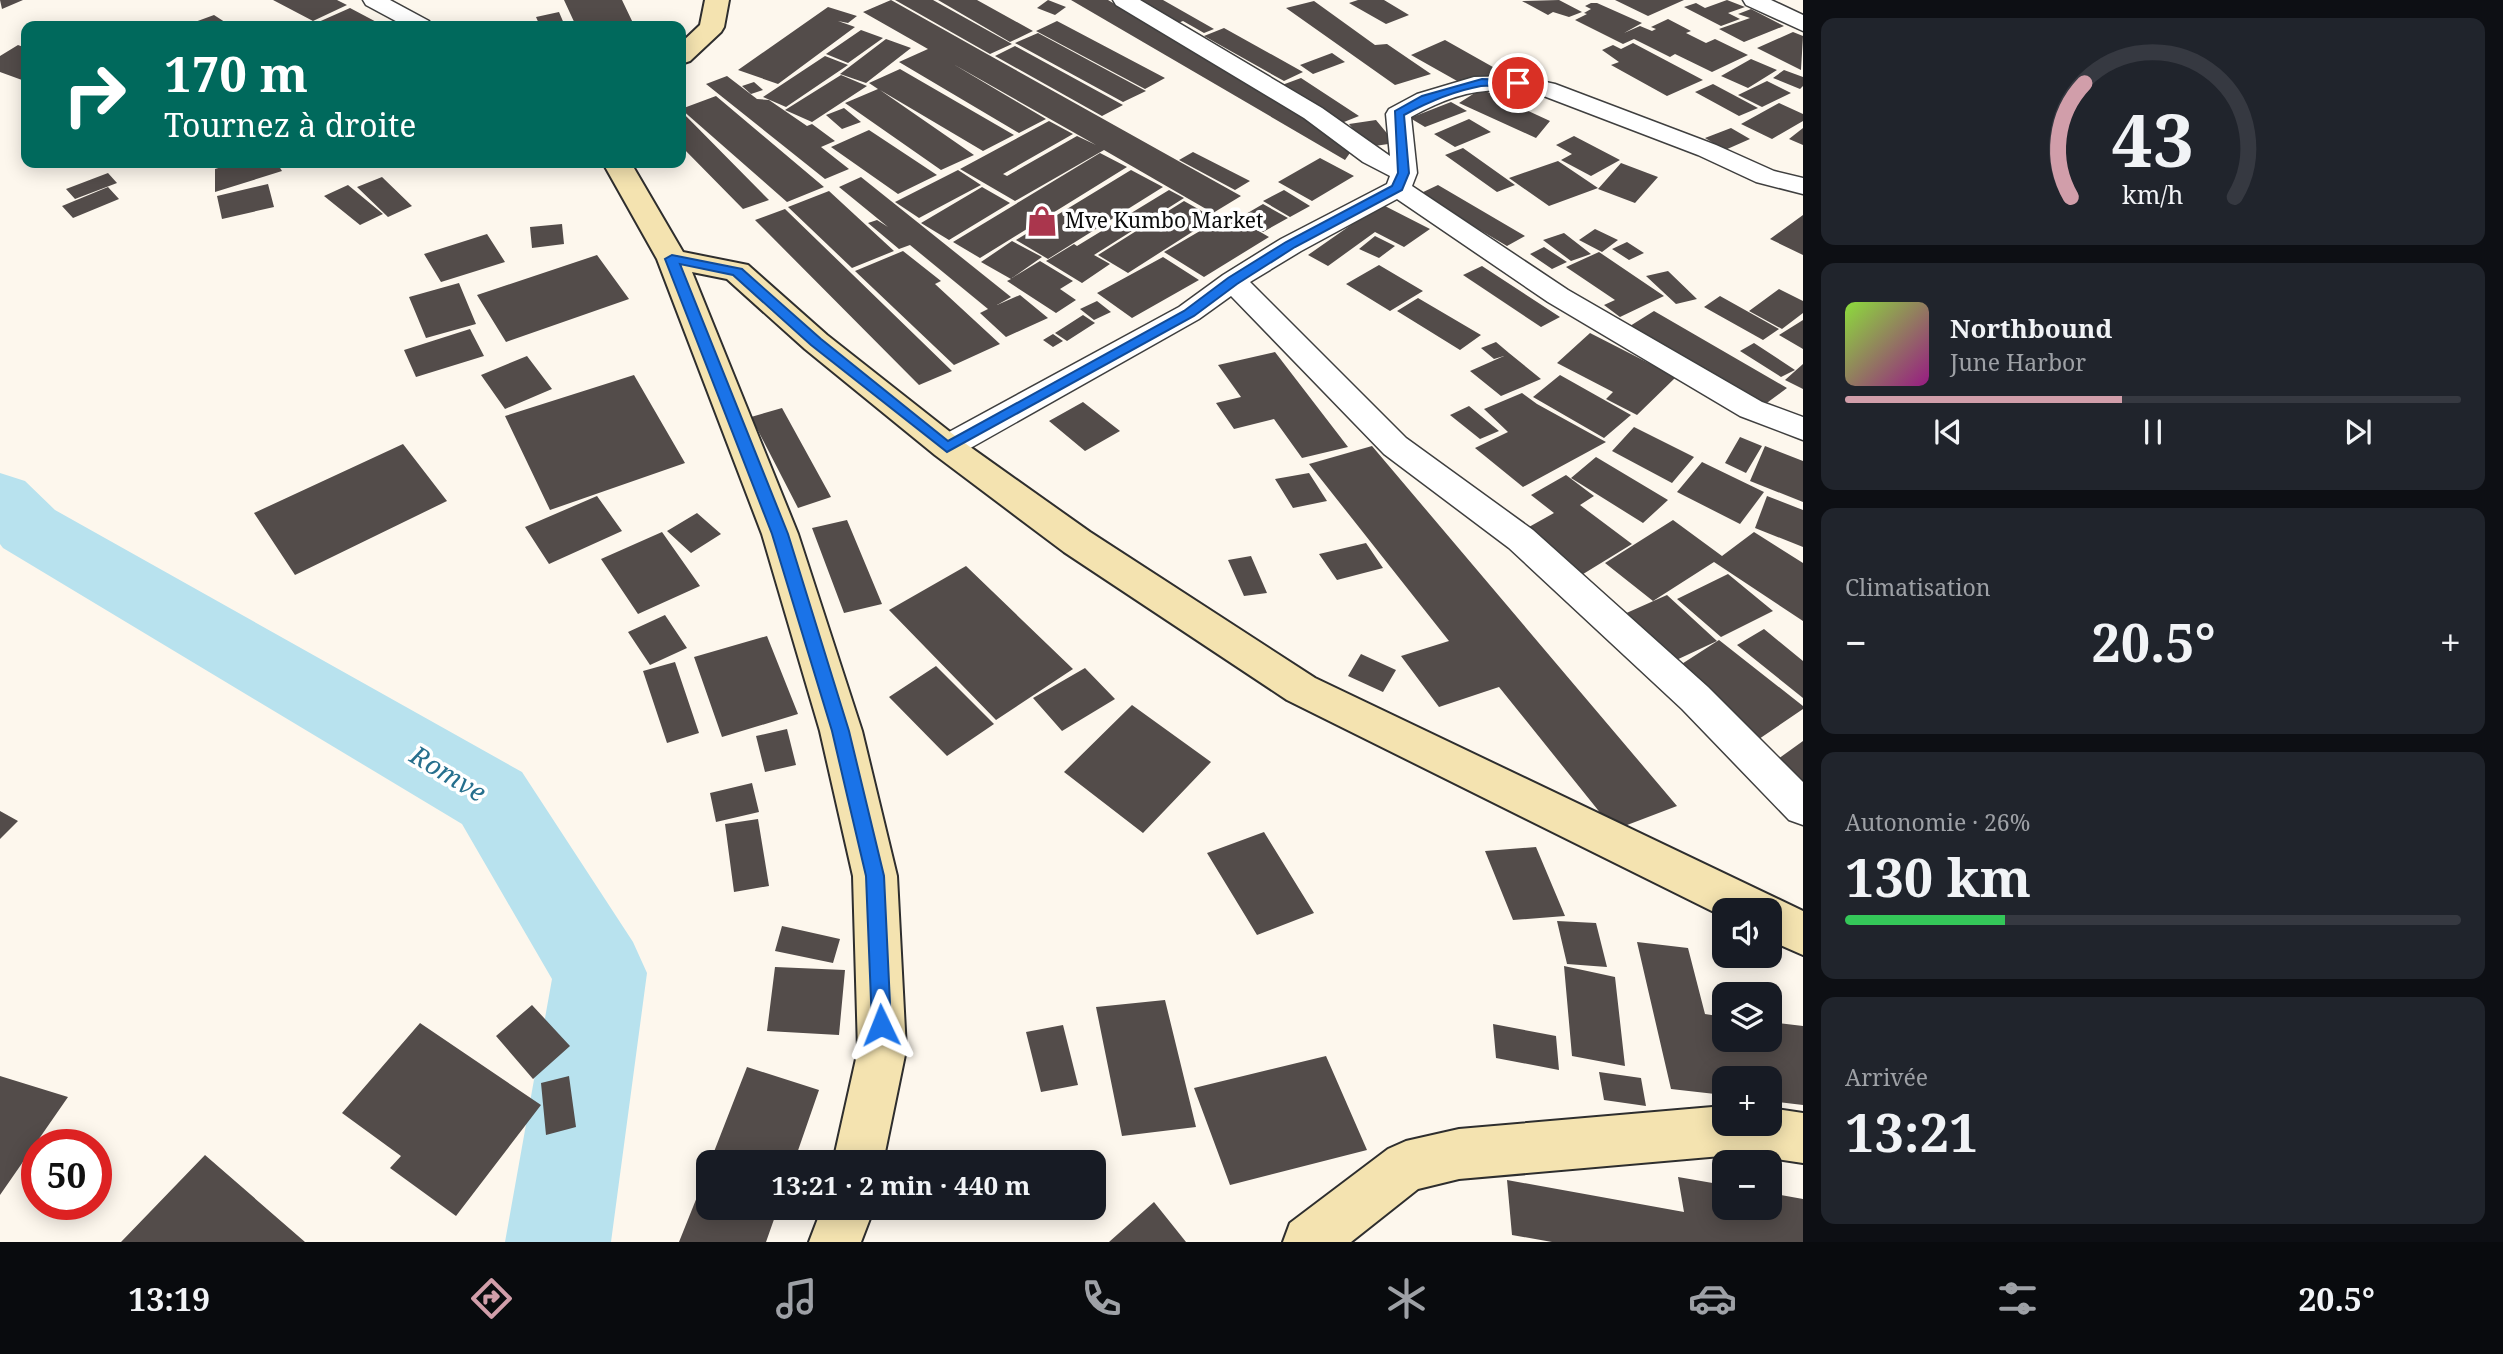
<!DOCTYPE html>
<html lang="fr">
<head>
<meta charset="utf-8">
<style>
  :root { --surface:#171b24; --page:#20242c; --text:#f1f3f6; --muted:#9ea1a6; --line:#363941; --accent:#d19eaa }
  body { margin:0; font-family:"Noto Serif",serif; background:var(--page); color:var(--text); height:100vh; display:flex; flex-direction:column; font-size:26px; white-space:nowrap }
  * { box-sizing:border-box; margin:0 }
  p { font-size:23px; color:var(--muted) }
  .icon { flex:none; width:38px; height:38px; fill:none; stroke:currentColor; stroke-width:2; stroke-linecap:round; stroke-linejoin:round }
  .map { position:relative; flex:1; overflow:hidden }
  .details { display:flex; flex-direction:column; gap:18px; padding:18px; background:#0d0f14; width:700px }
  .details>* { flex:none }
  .guide { position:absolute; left:21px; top:21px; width:665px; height:147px; border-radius:14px; box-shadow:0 4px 18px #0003; background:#00695c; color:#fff; overflow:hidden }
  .tools { position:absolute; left:1712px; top:898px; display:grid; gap:14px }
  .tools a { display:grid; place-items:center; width:70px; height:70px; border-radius:14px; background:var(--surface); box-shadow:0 4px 18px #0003; font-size:35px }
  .speed { position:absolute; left:21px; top:1129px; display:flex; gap:14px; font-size:35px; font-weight:700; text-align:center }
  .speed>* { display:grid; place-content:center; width:91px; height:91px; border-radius:50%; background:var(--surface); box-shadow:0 4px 18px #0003; line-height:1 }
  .speed .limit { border:10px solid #d22; background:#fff; color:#111 }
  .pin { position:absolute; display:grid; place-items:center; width:60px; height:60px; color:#fff; margin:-30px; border:4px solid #fff; border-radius:50%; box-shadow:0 2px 7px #0007 }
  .me { position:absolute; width:77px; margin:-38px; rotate:358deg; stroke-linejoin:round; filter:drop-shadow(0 0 5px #0008) }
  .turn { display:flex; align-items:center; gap:24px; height:147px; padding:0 28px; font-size:32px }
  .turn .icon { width:91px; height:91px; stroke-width:2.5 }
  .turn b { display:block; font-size:49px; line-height:60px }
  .big { font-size:52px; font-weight:700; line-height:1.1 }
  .details .widget { flex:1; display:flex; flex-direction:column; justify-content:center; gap:10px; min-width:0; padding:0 24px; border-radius:14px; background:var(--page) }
  .details .dial { align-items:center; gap:0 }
  .dial svg { height:182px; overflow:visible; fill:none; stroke:var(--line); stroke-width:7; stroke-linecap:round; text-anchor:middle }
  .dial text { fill:var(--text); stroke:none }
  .song { display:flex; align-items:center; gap:21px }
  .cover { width:84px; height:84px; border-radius:10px; background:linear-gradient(135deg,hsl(90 70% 55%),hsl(310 70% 35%)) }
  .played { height:7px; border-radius:4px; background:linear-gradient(90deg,var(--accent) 45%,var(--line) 45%) }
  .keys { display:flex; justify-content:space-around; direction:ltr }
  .heat { display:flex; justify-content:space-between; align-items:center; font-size:38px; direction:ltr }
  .charge { height:10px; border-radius:5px; background:linear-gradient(90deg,#34c759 26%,var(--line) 0) }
  .trip { position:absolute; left:696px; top:1150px; width:410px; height:70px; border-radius:14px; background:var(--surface); box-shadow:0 4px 18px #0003; font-weight:700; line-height:70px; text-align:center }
  .tab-bar { display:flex; height:112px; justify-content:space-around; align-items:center; background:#090b0e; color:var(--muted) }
  .tab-bar .icon { width:49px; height:49px }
  .tab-bar .active { color:var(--accent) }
  .tab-bar b { font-size:32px; color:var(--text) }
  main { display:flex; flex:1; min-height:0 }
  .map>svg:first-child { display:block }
</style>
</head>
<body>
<main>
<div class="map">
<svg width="1803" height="1242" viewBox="0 0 1803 1242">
  <rect width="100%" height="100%" fill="#fdf7ed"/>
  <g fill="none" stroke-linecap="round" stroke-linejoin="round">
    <path fill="#b8e2ee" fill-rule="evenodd" d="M0 473 25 481 55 510 522 772 633 942 647 973 611 1242H505L552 979 462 824 3 548 0 544Z"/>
  </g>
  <path fill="#534c4a" d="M0 0H23L2 9Z
    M273 0H337L347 5 313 21Z
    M564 0H622L633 23 615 26H576Z
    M891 0 987 54 1241 196 1213 213 1104 150 1015 201 960 169 1049 121 1073 134 1003 174 1007 176 1077 136 1096 145 953 64 1046 119 1019 133 899 62 928 49 863 12Z
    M895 0H933L1012 44 990 54Z
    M938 0H977L1033 31 1010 42Z
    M1048 0 1066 7 1055 15 1037 8Z
    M1071 0H1108L1345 138 1352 150 1345 160Z
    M1137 0H1163L1214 29 1204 33 1183 21 1173 25Z
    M1358 0H1384L1409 15 1386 24 1349 3Z
    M1559 0 1582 12 1569 17 1553 12 1548 15 1522 1Z
    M1615 0H1684L1648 16Z
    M1727 0 1745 7 1728 13 1740 19 1721 26 1684 7 1696 3 1705 8Z
    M1314 1 1375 45 1387 44 1431 74 1395 85 1286 8Z
    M1591 3H1597L1642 23 1624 33 1640 26 1652 31 1656 29 1651 27 1668 19 1691 31 1686 33 1706 43 1715 39 1748 55 1712 72 1675 54 1670 57 1634 39 1623 44 1575 20 1587 14 1584 13 1591 9 1585 6Z
    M828 7 857 16 848 23 838 21 855 27 778 84 738 70Z
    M350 8 384 26 314 24Z
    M1751 9 1784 26 1744 42 1719 29 1750 18 1738 14Z
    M559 12 565 26H540L536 17Z
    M214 15 231 26H184Z
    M1057 21 1165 78 1145 89 1036 31Z
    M1224 28 1303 72 1284 81 1204 36Z
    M861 30 883 38 848 63 826 54Z
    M1793 32 1803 36 1801 70 1757 48Z
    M1038 33 1146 91 1123 102 1015 43Z
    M886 39 911 48 866 83 840 74Z
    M1445 40 1500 71 1466 86 1411 55Z
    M1633 43 1703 80 1667 96 1611 65 1619 62 1602 50 1613 45 1621 49Z
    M18 45 26 48V77L22 80 0 72V56Z
    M1015 46 1123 105 1102 116 995 56Z
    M1332 53 1345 62 1313 74 1300 65Z
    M825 56 848 65 786 107 763 97Z
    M1751 59 1777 70 1748 88 1721 76Z
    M900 69 1014 135 983 151 880 90 974 155 941 170 845 103 878 89 869 83Z
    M1784 70 1803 77V86L1800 89 1773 78Z
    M841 75 867 86 812 122 785 110Z
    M727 76 757 99 769 100 807 126 812 124 835 141 821 147 849 169 825 179 706 84Z
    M1301 78 1359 116 1339 124 1282 85Z
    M1767 81 1791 93 1762 107 1738 95Z
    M754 82 763 90 751 94 742 86Z
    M1713 84 1758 108 1739 116 1695 92Z
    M1481 89 1550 121 1536 138 1459 103Z
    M716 96 824 187 787 202 681 109Z
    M1451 102 1467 111 1425 127 1410 118Z
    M1779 103 1803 114V121L1772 139 1741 124Z
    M844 108 861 122 842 129 826 115Z
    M681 111 769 200 743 209 681 146Z
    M1469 119 1491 132 1455 147 1434 134Z
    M1376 120 1395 143 1368 147 1349 124Z
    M1731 128 1750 139 1725 150 1705 138Z
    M1803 128V145L1789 139Z
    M869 130 937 175 898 194 831 147Z
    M1574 136 1620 160 1591 176 1561 160 1572 154 1556 145Z
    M1463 148 1515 185 1497 192 1445 155Z
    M1193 152 1250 181 1235 190 1179 160Z
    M1100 153 1127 167 980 258 953 242Z
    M1320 158 1354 176 1312 201 1278 182Z
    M1558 161 1598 188 1549 206 1509 178Z
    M235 163H277L282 171 215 192V169Z
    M1621 163 1658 177 1635 203 1598 189Z
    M958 170 981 185 919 218 895 202Z
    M1131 170 1163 187 1048 259 1016 240Z
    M108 173 117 183 75 199 66 189Z
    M382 177 412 206 388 217 357 187Z
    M861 177 1011 297 997 305 1020 295 1048 318 1006 337 980 313 988 309 910 245 899 249 868 223 877 220 888 227 839 187Z
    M268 184 274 207 222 219 217 196Z
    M348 185 383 214 360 225 324 196Z
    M1438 185 1525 236 1507 246 1419 194Z
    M108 187 119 199 73 218 62 206Z
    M982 187 1010 203 949 240 921 223Z
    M1169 190 1184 198 1094 255 1110 264 1082 283 1046 261 1074 244 1077 246Z
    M1284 190 1310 206 1290 217 1263 201Z
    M829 191 894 251 852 268 788 207Z
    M1184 201 1214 218 1128 273 1098 255Z
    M1263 204 1288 218 1263 232 1239 218Z
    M1381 204 1430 229 1404 247 1375 232 1328 266 1308 255Z
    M785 209 952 371 919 385 755 220Z
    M1229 214 1269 237 1204 277 1164 252Z
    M1803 215V255L1770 239Z
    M562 224 564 244 532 248 530 227Z
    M1595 229 1618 240 1602 252 1579 240Z
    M1564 233 1591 254 1571 261 1543 240Z
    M487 234 505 262 441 282 424 254Z
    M1375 236 1395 246 1379 258 1359 249Z
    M1012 241 1042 257 1012 278 1040 261 1073 281 1060 289 1076 300 1056 313 1007 281 1011 279 981 262Z
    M1627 242 1644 253 1629 260 1612 249Z
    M1544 247 1567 262 1552 269 1530 254Z
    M903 251 941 281 935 284 1000 344 954 365 855 271Z
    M1599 252 1664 296 1620 317 1604 305 1615 300 1566 267Z
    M597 255 629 299 506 342 477 295Z
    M1163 257 1199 280 1132 318 1097 293Z
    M1379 265 1423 291 1390 311 1346 284Z
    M1482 266 1560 317 1541 327 1463 275Z
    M1668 271 1697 299 1676 304 1646 276Z
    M459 283 476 324 426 338 409 297Z
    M1779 289 1803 301V313L1782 329 1749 311Z
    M1720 296 1779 329 1763 340 1704 307Z
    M1418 298 1481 335 1460 350 1397 311Z
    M1097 301 1111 312 1094 320 1080 309Z
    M1654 311 1787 388 1764 405 1630 326Z
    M1083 315 1095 323 1067 341 1055 333Z
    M1803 320V349L1779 335Z
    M470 329 484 356 416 377 404 350Z
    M1590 333 1676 377 1637 415 1606 399 1613 392 1557 363Z
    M1053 334 1063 341 1053 347 1043 340Z
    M1496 342 1509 353 1541 379 1501 396 1470 371 1504 356 1494 359 1481 348Z
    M1754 343 1795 370 1781 377 1740 351Z
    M1275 352 1348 447 1302 458 1274 419 1234 429 1216 403 1241 397 1218 365Z
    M527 356 552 389 505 409 481 375Z
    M1803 364V389L1785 380Z
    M634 375 685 463 550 510 505 416Z
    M1560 375 1631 415 1604 438 1533 397Z
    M1522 393 1537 404 1606 442 1523 487 1475 448 1508 432 1484 409Z
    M1083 402 1120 431 1085 451 1049 421Z
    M1469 406 1499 431 1480 439 1450 415Z
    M782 408 831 497 798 508 751 417Z
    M1634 427 1694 457 1672 483 1612 451Z
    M1740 437 1762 446 1746 473 1725 463Z
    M403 444 447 501 295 575 254 513Z
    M1372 446 1677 806 1614 830 1499 687 1439 707 1401 656 1449 641 1309 464Z
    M1765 446 1803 461V502L1750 481Z
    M1596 457 1668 500 1643 523 1571 478Z
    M1702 462 1764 492 1740 524 1677 492Z
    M1309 473 1327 501 1293 508 1275 479Z
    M1566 475 1594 496 1580 505 1632 544 1575 579 1518 533 1554 513 1531 495Z
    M597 496 622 531 549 564 525 527Z
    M1767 496 1803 510V547L1755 528Z
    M697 513 721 534 691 553 667 531Z
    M847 520 882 604 844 613 812 528Z
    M1673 520 1722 556 1754 532 1803 563V621L1714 562 1653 601 1605 563Z
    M662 532 700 586 638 614 601 559Z
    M1366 543 1383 568 1337 580 1319 554Z
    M1251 556 1267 593 1244 596 1228 560Z
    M966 566 1073 669 996 720 889 610Z
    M1728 574 1773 611 1721 637 1677 599Z
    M1667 595 1717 641 1672 662 1622 615Z
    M665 615 687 648 650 665 628 632Z
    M1764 629 1803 661V698L1737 645Z
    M767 636 798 714 722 737 694 657Z
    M1719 640 1803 706V709L1759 739 1674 669Z
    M1361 654 1396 670 1383 692 1348 676Z
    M675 662 699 733 667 743 643 671Z
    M936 666 994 724 947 756 889 697Z
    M1085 668 1115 699 1062 731 1033 698Z
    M1132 705 1211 762 1143 833 1064 772Z
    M787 729 796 765 765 772 756 736Z
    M1803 741V785L1774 762Z
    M752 783 759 812 716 822 710 793Z
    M0 811 18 821 0 839Z
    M758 819 769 886 734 892 725 824Z
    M1264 832 1314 913 1257 935 1207 853Z
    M1536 847 1565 916 1513 920 1485 851Z
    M1557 921 1596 923 1607 967 1567 964Z
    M782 926 840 939 833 963 775 951Z
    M1637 942 1688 948 1705 1014 1724 1017V1040H1769V1022L1803 1026V1105L1769 1101V1078H1724V1095L1671 1089Z
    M1564 966 1615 977 1625 1066 1572 1056Z
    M775 967 845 970 839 1035 767 1031Z
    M1165 1000 1196 1127 1122 1136 1096 1007Z
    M532 1005 570 1046 533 1079 496 1036Z
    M420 1023 541 1105 456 1216 390 1168 401 1156 342 1113Z
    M1493 1024 1556 1036 1559 1070 1496 1058Z
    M1063 1025 1078 1085 1041 1092 1026 1032Z
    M1326 1056 1367 1150 1230 1185 1194 1088Z
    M747 1067 819 1090 794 1162H710Z
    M1599 1072 1641 1078 1646 1106 1604 1100Z
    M0 1076 68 1097 0 1195Z
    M569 1076 576 1127 546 1135 541 1083Z
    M205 1155 305 1242H121Z
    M709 1167V1208H778L766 1242H679Z
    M1678 1177 1724 1185V1208H1769V1193L1803 1199V1242H1552L1512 1235 1507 1180 1684 1212Z
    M1154 1202 1186 1242H1109Z"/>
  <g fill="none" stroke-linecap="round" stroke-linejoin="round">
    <defs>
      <path id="street" d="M363 0H390L429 21 432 26H405L366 5Z
        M1113 0H1140L1322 108 1390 156 1386 114 1389 109 1417 94 1474 77 1518 76 1555 84 1716 145 1774 171 1803 178V194L1756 182 1698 155 1541 95C1489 84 1456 92 1411 117L1417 173 1412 186 1568 290 1762 402 1803 417V440L1740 416 1548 302 1397 199 1301 251 1250 282 1406 438 1533 530 1708 687 1803 782V825L1789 820 1682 709 1509 548 1384 454 1231 296 1199 319 958 455 947 458 936 455 931 447 936 439 1179 307 1223 275 1281 239 1387 184 1390 176 1363 162 1304 118 1116 5Z
        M1743 0H1771L1803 15V31L1746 5Z"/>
      <path id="secondary" d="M705 0H729L724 27 721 32 690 61 681 64V43L700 25Z
        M603 163H631L683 252 748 265 827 335 959 439 1090 532 1315 678 1803 911V955L1769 940V910H1724V917L1287 700 1064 552 935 455 805 349 727 279 692 272 798 534 862 731 897 876 906 1050 883 1162H833L858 1050 853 876 820 731 762 534 657 259Z
        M1724 1106V1124H1769V1108L1803 1113V1163L1744 1154 1459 1179 1418 1189 1351 1242H1283L1290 1223 1388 1149 1406 1141 1459 1129Z
        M822 1208H874L861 1242H809Z"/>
    </defs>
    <use href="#street" stroke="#3f3f3f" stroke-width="3"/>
    <use href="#secondary" stroke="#2e2e2e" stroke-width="4"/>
    <use href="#street" fill="#fff" fill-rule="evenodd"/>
    <use href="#secondary" fill="#f4e3b0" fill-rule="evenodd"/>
  </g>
  <path fill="#1a73e8" stroke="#114b97" stroke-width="2" d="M1482 79 1518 80 1524 83C1513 91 1494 84 1481 86 1454 91 1428 102 1404 115L1409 173 1402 190 1295 247 1237 284 1194 316 947 452 811 345 733 275 680 264 788 534 849 731 884 876 891 1025 888 1032 881 1034 874 1032 872 1025 866 876 832 731 772 534 665 259 672 255 742 269 821 339 948 441 1184 311 1228 278 1286 242 1392 186 1398 173 1395 111 1422 96Z"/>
  <defs>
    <symbol id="shop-bare" viewBox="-9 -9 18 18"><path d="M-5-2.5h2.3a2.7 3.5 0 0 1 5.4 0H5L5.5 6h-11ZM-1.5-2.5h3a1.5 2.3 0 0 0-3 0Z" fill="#aa364d" stroke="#fff" stroke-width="2.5" paint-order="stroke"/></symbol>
  </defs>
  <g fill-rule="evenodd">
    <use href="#shop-bare" x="1020" y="199" width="44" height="44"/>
  </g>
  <g text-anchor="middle" stroke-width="7" stroke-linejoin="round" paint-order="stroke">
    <g font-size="21" fill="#0c0c0c" stroke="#fff" text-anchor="start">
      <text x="1065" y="228">Mve Kumbo Market</text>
    </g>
    <g font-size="26" font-style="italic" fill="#266f8d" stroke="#fff">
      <text transform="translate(448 774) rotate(31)" y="9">Romve</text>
    </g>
  </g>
</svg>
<div class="tools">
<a><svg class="icon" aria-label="sound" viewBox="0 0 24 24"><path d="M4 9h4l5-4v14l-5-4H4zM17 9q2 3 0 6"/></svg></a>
<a><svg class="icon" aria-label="layers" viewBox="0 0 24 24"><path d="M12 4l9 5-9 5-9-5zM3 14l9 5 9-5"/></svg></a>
<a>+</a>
<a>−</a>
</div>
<div class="speed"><div class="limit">50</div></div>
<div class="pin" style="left:1518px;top:83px;background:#d93025"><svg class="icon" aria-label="arrive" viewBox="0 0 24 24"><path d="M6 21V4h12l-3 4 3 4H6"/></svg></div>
<svg class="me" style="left:881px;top:1025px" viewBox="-20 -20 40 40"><path d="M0-17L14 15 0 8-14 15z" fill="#1a73e8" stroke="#fff" stroke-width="4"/></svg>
<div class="trip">13:21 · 2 min · 440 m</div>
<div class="guide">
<div class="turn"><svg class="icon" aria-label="right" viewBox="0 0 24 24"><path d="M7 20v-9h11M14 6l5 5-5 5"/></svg><div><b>170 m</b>Tournez à droite</div></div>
</div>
</div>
<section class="details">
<div class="widget dial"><svg viewBox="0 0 100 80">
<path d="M14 69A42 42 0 1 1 86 69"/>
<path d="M14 69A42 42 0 0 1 20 19" stroke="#d19eaa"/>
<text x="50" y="56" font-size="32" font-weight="700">43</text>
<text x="50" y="72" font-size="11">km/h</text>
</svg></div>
<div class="widget">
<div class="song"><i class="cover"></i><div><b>Northbound</b><p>June Harbor</p></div></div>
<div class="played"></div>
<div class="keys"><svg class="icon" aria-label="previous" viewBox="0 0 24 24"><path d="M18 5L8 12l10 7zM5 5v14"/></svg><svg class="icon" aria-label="pause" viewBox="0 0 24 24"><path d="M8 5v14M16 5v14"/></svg><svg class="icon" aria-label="next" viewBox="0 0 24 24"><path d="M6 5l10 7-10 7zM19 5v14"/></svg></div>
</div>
<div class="widget"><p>Climatisation</p>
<div class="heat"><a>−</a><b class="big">20.5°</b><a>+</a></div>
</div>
<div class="widget"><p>Autonomie · 26%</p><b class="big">130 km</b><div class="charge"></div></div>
<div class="widget"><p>Arrivée</p><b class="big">13:21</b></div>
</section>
</main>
<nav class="tab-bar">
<b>13:19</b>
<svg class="icon active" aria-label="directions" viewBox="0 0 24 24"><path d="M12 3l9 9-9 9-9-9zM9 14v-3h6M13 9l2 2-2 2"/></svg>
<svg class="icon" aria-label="music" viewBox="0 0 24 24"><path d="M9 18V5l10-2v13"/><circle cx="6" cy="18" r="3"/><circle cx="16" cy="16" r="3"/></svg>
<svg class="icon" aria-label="phone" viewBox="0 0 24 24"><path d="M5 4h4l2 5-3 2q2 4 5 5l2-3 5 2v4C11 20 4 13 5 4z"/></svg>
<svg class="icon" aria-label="climate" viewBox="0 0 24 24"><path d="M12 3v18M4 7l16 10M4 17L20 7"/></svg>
<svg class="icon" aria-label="car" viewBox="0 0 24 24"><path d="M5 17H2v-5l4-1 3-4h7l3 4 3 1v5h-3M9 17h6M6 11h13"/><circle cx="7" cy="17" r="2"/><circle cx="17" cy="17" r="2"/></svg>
<svg class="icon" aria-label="filters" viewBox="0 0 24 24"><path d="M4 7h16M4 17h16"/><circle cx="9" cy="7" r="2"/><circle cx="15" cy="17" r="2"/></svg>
<b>20.5°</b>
</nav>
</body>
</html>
